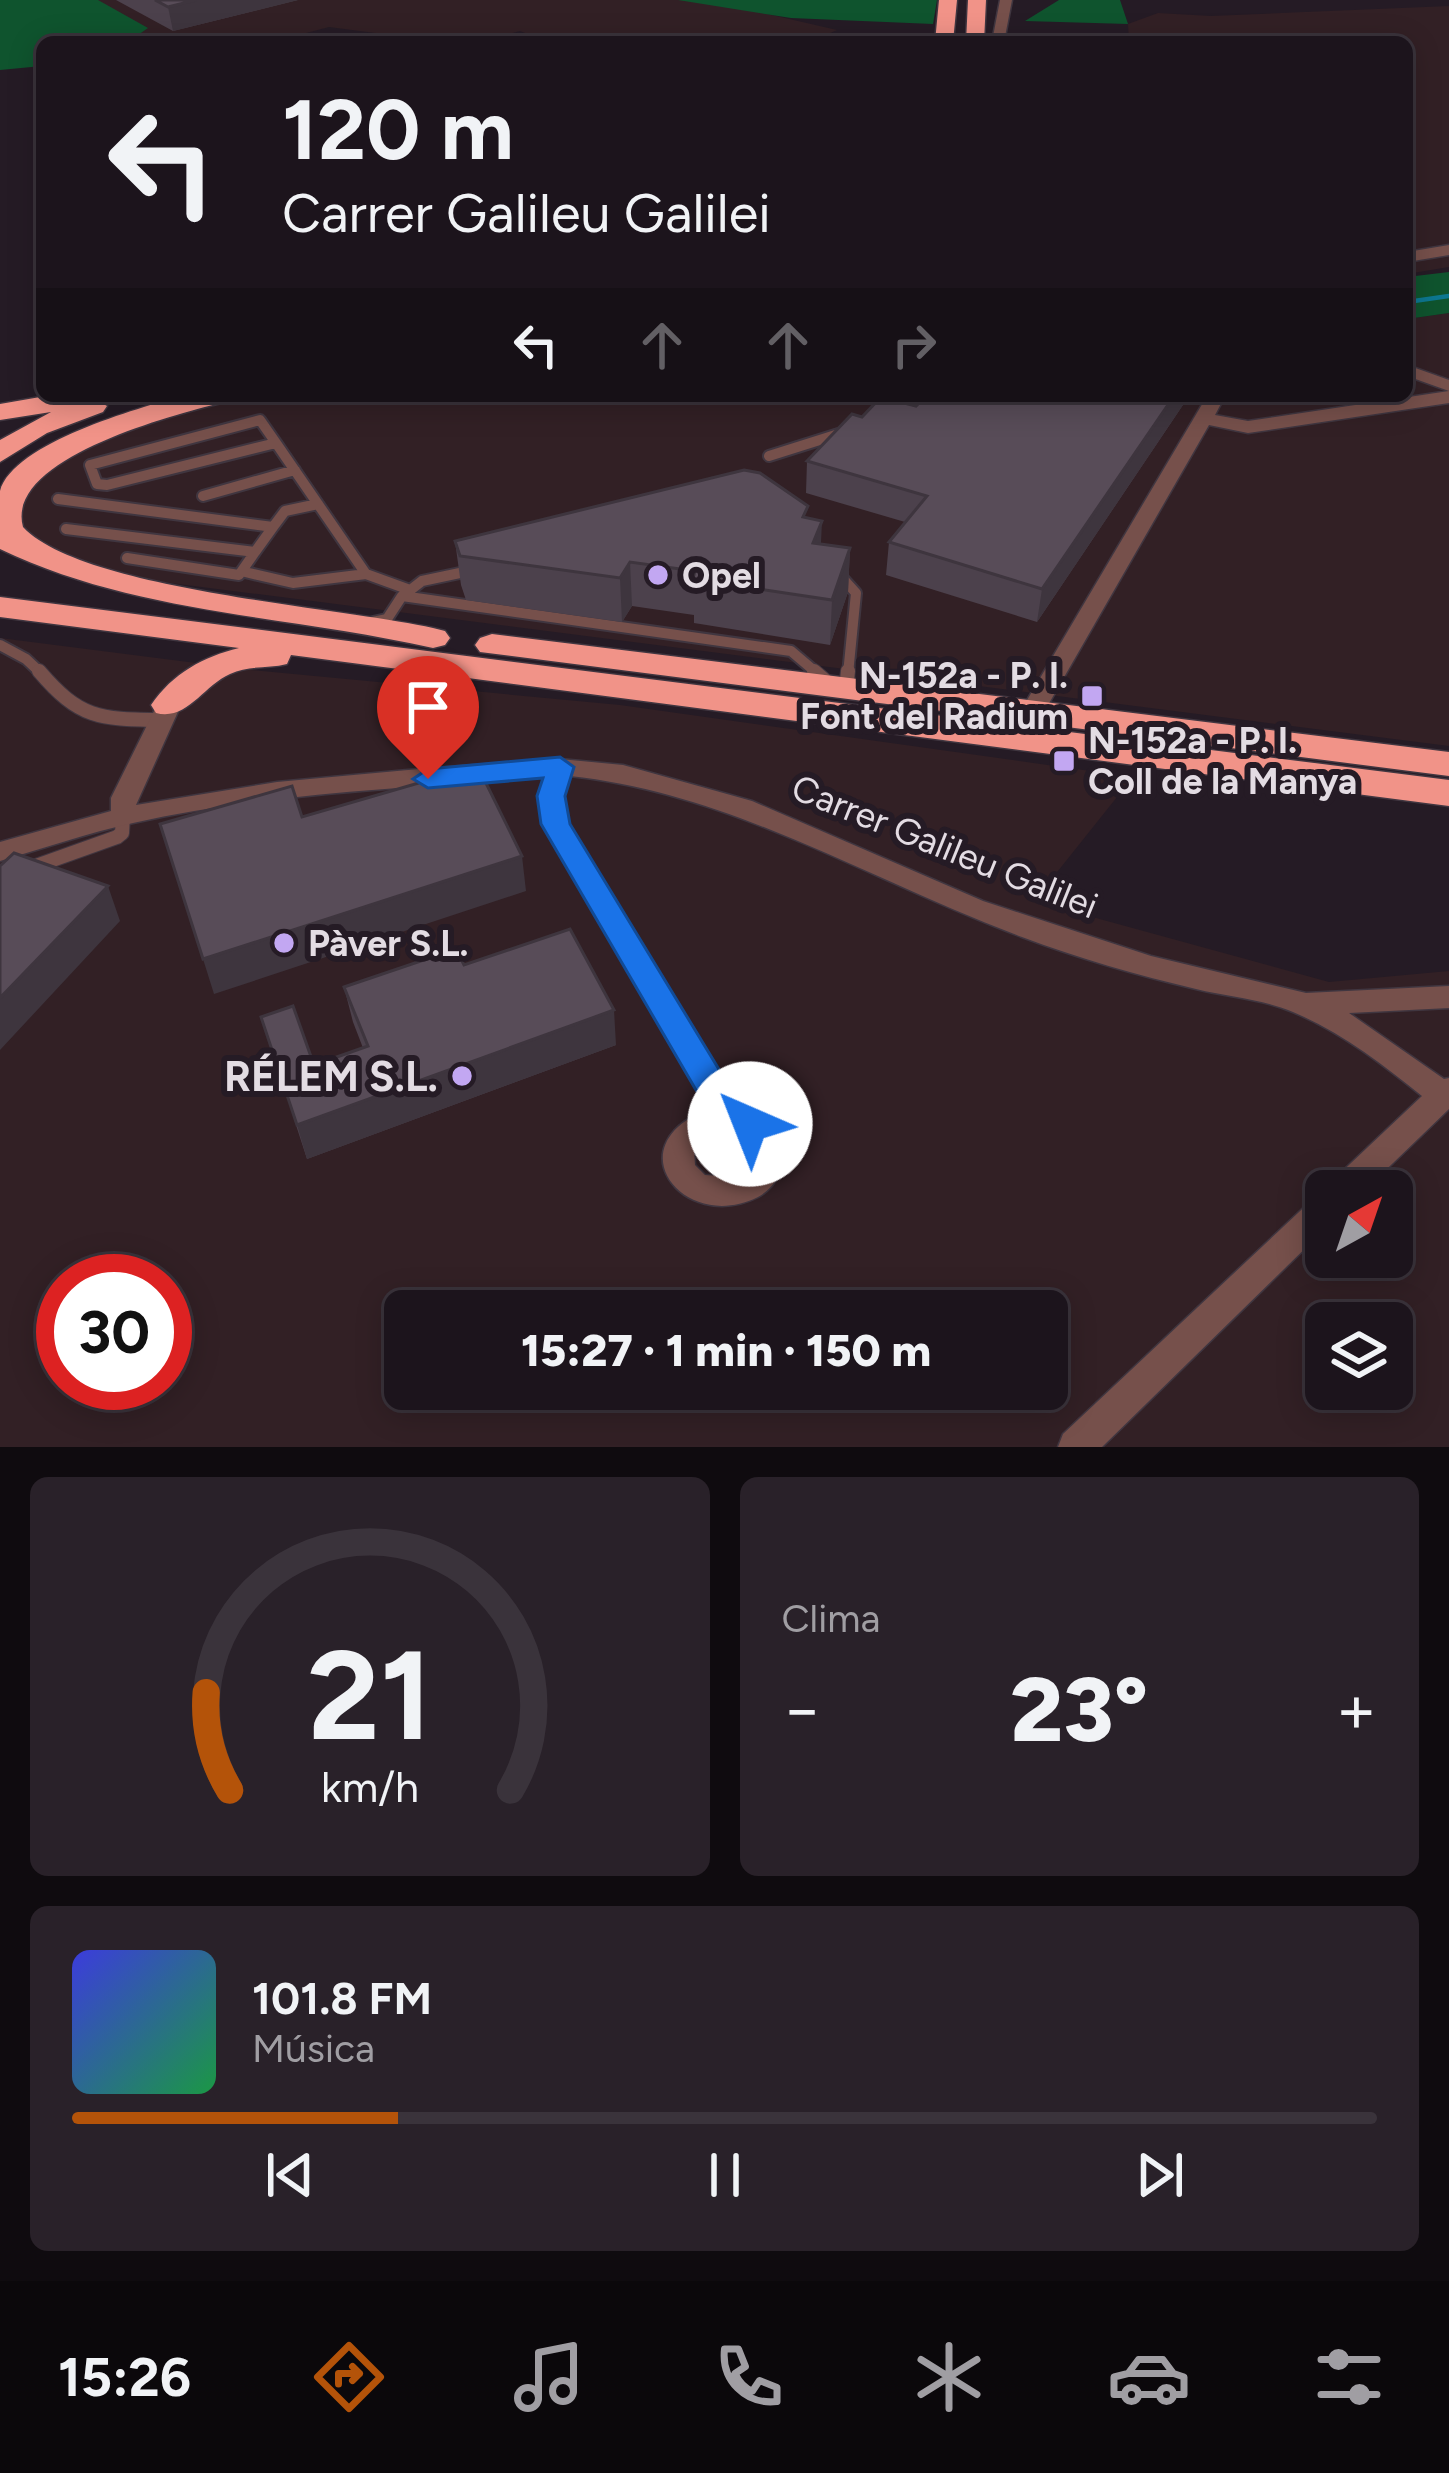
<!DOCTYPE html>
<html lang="es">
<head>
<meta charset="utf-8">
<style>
  :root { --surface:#1c141c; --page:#292129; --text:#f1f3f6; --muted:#a09ea3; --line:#3a333b; --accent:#b45309 }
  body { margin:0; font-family:Figtree,sans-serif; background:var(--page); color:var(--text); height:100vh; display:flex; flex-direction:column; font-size:45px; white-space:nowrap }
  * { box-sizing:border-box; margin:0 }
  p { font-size:39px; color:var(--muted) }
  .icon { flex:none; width:66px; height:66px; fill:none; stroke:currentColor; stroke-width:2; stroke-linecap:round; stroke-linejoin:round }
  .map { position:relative; height:1447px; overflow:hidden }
  .side { display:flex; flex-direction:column; gap:30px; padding:30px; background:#0f0b0f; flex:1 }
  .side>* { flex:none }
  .hud { position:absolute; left:36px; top:36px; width:1377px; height:366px; border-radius:18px; box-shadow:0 6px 30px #0003,0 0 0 3px var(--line); background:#1c141c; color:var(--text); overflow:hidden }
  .needle { width:78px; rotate:40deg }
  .controls { position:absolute; left:1305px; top:1170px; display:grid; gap:24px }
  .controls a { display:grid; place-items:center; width:108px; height:108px; border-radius:18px; background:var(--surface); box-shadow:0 6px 30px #0003,0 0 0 3px var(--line); font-size:60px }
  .speed { position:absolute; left:36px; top:1254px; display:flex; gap:24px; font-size:60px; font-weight:700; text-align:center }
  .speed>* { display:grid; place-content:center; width:156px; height:156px; border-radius:50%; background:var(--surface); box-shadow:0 6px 30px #0003,0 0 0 3px var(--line); line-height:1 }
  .speed .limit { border:18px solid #d22; background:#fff; color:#111 }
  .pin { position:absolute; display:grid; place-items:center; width:102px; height:102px; color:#fff; margin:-123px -51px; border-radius:50% 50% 50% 0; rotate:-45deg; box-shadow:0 0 12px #0007 }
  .pin .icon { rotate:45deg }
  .me { position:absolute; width:132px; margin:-66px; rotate:316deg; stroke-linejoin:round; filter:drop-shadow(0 0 9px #0008) }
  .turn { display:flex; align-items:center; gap:42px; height:252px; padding:0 48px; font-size:54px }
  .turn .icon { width:156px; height:156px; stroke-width:2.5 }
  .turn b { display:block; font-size:84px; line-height:102px }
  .lanes { display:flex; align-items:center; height:114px; padding:0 48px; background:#0003; justify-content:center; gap:60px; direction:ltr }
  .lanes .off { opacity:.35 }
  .big { font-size:90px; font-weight:800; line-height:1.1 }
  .side .widget { flex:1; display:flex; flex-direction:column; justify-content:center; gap:18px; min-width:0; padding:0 42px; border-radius:18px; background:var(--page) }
  .side .dial { align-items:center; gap:0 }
  .dial svg { height:312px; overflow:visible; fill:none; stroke:var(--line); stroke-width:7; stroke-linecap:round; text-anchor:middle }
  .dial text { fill:var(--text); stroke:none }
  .song { display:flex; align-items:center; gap:36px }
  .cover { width:144px; height:144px; border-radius:18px; background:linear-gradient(135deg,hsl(240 70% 55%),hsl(140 70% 35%)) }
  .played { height:12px; border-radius:6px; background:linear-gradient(90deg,var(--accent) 25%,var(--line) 25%) }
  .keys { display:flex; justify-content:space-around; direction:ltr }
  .heat { display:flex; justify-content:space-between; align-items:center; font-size:66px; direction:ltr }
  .side .tiles { flex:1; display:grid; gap:30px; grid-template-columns:1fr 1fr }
  .widget:last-child { grid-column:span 2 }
  .trip { position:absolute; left:384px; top:1290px; width:684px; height:120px; border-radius:18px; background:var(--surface); box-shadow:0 6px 30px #0003,0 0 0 3px var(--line); font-weight:800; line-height:120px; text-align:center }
  .menu { display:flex; height:192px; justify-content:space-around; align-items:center; background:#0b080b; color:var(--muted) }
  .menu .icon { width:84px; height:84px }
  .menu .selected { color:var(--accent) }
  .menu b { font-size:54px; color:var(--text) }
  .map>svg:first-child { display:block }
</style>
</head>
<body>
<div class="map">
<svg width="1449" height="1447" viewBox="0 0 1449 1447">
  <rect width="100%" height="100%" fill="#251b25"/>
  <path fill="#322025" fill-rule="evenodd" d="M75 0H706L837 30 810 42H548L520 31 479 42H445L329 27 272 42H151Z
    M1449 6V267L1407 274V42H1129L1128 24 1158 13 1211 16Z
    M1449 313V746L155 581 73 560 26 533 12 514 20 483 69 447 192 407 246 396H1407V319Z
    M0 638 251 670 620 705 1133 777 1034 901 1329 982 1449 971V1447H0ZM1326 1191H1392V1257H1326ZM63 1281H165V1383H63ZM405 1311H1047V1389H405ZM1326 1323H1392V1389H1326Z"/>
  <path fill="#0f542e" d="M0 0H98L148 28 128 42H42V66L0 70Z
    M678 0H937L933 24 791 18Z
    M1059 0H1120L1128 24 1025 21Z
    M1449 272V313L1407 319V277Z"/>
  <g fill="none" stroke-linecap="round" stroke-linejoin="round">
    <path stroke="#0d7790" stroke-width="4.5" d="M1407 302 1449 296"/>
    <defs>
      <path id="lane-far1" d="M260 420 276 443 107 485 97 484 90 465Z
        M276 443 366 574 410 590
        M769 456 845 432
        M203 496 295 470
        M58 499 273 527 285 511 318 504
        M66 529 255 552 273 527
        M127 558 239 575 255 552
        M245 572 293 583 366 574
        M837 572 856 593 848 674
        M404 595 422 581 474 570
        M373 622 387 619 402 596 791 651 818 674
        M0 645 26 659 42 674"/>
      <path id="lane" d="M39 671C80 719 99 719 160 720
        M814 671 828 683
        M846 689 848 671
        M33 867 117 837 122 833 123 816"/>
      <path id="street" d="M1000 0H1012L1004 42H992Z
        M1449 245V255L1407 262V252Z
        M1407 365 1449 380V403L1248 433 1209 425 1044 712 1040 717H1024L1020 712 1207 396H1225L1215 415 1248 421 1449 391 1407 376Z
        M169 697 181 705 136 805 277 782 419 769 560 759 623 765 752 801 983 901 1151 956 1306 993 1449 986V1008L1349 1013 1444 1079 1449 1078V1109L1364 1191H1327L1332 1181 1422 1096C1382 1064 1341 1032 1293 1012 1263 999 1228 997 1196 989 1137 975 1078 958 1022 937 868 880 735 794 570 776L564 796 569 824C617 905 662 990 716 1067 735 1095 770 1110 781 1143 788 1163 777 1187 758 1197 682 1235 611 1141 715 1107L694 1085 675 1053 543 824 538 796 545 777C407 788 267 793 133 823 88 833 44 848 0 861V842L111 811V798L157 705ZM731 1132C748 1136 756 1146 751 1164L734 1177 705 1175 695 1165 694 1149 710 1135Z
        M1326 1193V1228L1102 1447H1058L1063 1434 1315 1197Z"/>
      <path id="highway" d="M939 0H957L953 42H935Z
        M968 0H986L984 42H966Z
        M46 396H77L81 401 93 398 107 406 103 412 47 433 0 462V440L51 412 0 420V404Z
        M182 396H229L225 402C176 414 4 458 23 527 82 590 339 607 433 628L445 631 450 638 445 645 433 648C288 615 135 614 0 549 0 532 0 508 0 491 13 443 139 408 182 396Z
        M0 597 1449 780V806L291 655 287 664C268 669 248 665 230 674 203 686 187 721 156 713L151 705C173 673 203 657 239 648L0 617Z
        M492 634 1449 752V776L480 652 475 645 480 638Z"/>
    </defs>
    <use href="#lane-far1" stroke="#403640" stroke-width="14"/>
    <use href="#lane" stroke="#403640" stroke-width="16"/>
    <use href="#street" stroke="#403640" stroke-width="3"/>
    <use href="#highway" stroke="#403640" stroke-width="3"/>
    <use href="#lane-far1" stroke="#76504b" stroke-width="10"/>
    <use href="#lane" stroke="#76504b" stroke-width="14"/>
    <use href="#street" fill="#76504b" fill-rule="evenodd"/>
    <use href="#highway" fill="#f19388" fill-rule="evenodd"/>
  </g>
  <path fill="#4c414c" d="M116 0H298L173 31Z
    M1189 396 1037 622 886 575 889 542 905 522 806 493 807 461 862 417 916 406Z
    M808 518 821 544 850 548 848 592 830 645 694 623V615L632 606 622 622 466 600 461 585 455 541Z
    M464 965 616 1045 307 1159 261 1017 314 1065 363 1048 353 1022 344 987Z"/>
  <path fill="#3e353e" d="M196 0H298L173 31 168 7Z
    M1174 396H1189L1037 622 1042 589Z
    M822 521 820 564 813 543Z
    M850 548 848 592 830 645 832 600Z
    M630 562 632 606 622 622 620 578Z
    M522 856 526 891 214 994 203 959Z
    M108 886 120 921 0 1050V998Z
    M614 1010 616 1045 307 1159 297 1125Z"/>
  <path fill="#584c58" stroke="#3e353e" stroke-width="3" d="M155 0H196L168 7Z
    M926 396H1174L1042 589 889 542 927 496 807 461 852 414 862 417 881 397 916 406Z
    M744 470 760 473 808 506 803 517 822 521 813 543 850 548 832 600 693 579 695 571 630 562 620 578 460 556 455 541Z
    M482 775 522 856 203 959 160 824 292 786 302 817 422 782Z
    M14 853 108 886 0 998V866Z
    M570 929 614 1010 297 1125 261 1017 293 1006 314 1065 368 1046 344 987 456 949 464 965Z"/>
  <path fill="#1a73e8" stroke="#114b97" stroke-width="3" d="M560 757 574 767 565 796 570 824 720 1071 767 1124 762 1134 750 1139 738 1134 696 1090 541 824 537 796 543 778 428 788 413 779 428 769Z"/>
  <g fill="#c2a7f2" stroke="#251b25" stroke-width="4.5">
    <circle cx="658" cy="575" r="12"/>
    <rect x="1080" y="684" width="24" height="24" rx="6"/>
    <rect x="1052" y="749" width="24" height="24" rx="6"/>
    <circle cx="284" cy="943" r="12"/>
    <circle cx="462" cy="1076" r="12"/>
  </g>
  <g text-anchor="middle" stroke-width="12" stroke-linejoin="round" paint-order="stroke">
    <g font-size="36" font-weight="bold" fill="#e3dce3" stroke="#251b25" text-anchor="start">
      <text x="682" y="588">Opel</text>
      <text x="1068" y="688" text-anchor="end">N-152a - P. I.<tspan x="1068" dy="41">Font del Radium</tspan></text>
      <text x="1088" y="753">N-152a - P. I.<tspan x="1088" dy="41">Coll de la Manya</tspan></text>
      <text x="308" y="956">Pàver S.L.</text>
    </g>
    <g font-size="36" fill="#e3dce3" stroke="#251b25">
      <text transform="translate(945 846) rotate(22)" y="13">Carrer Galileu Galilei</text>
    </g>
    <g font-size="42" font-weight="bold" fill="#e3dce3" stroke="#251b25" text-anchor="end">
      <text x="438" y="1091">RÉLEM S.L.</text>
    </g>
  </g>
</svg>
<div class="controls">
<a><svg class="needle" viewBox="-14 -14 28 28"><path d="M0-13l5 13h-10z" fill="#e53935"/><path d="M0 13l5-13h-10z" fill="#a09ea3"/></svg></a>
<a><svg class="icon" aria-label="layers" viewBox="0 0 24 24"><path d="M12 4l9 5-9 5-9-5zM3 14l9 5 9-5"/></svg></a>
</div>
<div class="speed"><div class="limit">30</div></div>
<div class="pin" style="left:428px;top:779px;background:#d93025"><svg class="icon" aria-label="arrive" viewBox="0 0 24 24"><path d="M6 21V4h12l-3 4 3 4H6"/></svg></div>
<svg class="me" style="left:750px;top:1124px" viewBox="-20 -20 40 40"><circle r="19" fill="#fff"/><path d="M0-13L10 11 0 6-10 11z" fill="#1a73e8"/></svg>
<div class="trip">15:27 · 1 min · 150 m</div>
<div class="hud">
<div class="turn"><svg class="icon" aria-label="left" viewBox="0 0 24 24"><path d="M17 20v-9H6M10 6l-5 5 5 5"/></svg><div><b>120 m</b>Carrer Galileu Galilei</div></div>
<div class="lanes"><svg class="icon" aria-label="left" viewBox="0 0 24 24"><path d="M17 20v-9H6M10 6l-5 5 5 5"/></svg><svg class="icon off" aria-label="ahead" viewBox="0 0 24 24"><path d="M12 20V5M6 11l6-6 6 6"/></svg><svg class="icon off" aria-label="ahead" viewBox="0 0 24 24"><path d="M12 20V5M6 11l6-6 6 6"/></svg><svg class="icon off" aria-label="right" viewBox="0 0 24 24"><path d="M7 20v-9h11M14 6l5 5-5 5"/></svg></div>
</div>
</div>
<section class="side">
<div class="tiles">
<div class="widget dial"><svg viewBox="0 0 100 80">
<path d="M14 69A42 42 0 1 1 86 69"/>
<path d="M14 69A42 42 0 0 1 8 44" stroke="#b45309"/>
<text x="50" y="56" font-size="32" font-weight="700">21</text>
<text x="50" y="72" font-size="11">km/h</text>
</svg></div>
<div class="widget"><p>Clima</p>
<div class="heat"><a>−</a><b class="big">23°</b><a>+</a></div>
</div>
<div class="widget">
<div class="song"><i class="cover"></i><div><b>101.8 FM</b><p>Música</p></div></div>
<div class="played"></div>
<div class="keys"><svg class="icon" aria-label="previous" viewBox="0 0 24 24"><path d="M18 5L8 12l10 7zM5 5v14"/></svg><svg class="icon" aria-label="pause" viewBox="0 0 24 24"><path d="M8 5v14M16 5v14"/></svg><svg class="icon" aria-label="next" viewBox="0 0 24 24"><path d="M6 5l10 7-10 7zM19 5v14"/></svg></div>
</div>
</div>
</section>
<nav class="menu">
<b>15:26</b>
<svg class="icon selected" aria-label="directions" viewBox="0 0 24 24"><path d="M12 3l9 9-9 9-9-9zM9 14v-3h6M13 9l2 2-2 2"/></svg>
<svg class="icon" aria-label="music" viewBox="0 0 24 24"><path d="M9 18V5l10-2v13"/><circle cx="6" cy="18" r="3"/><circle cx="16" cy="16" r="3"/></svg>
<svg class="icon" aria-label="phone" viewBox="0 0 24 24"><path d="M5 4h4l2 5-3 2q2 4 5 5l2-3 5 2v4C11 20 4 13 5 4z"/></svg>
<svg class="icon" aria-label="climate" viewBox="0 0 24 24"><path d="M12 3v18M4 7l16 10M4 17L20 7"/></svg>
<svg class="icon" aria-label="car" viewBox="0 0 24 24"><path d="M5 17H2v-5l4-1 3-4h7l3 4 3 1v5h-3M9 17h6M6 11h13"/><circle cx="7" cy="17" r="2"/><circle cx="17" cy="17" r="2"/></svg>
<svg class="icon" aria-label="filters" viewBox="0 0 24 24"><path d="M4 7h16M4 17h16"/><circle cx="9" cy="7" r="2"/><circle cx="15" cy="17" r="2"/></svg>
</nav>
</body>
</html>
